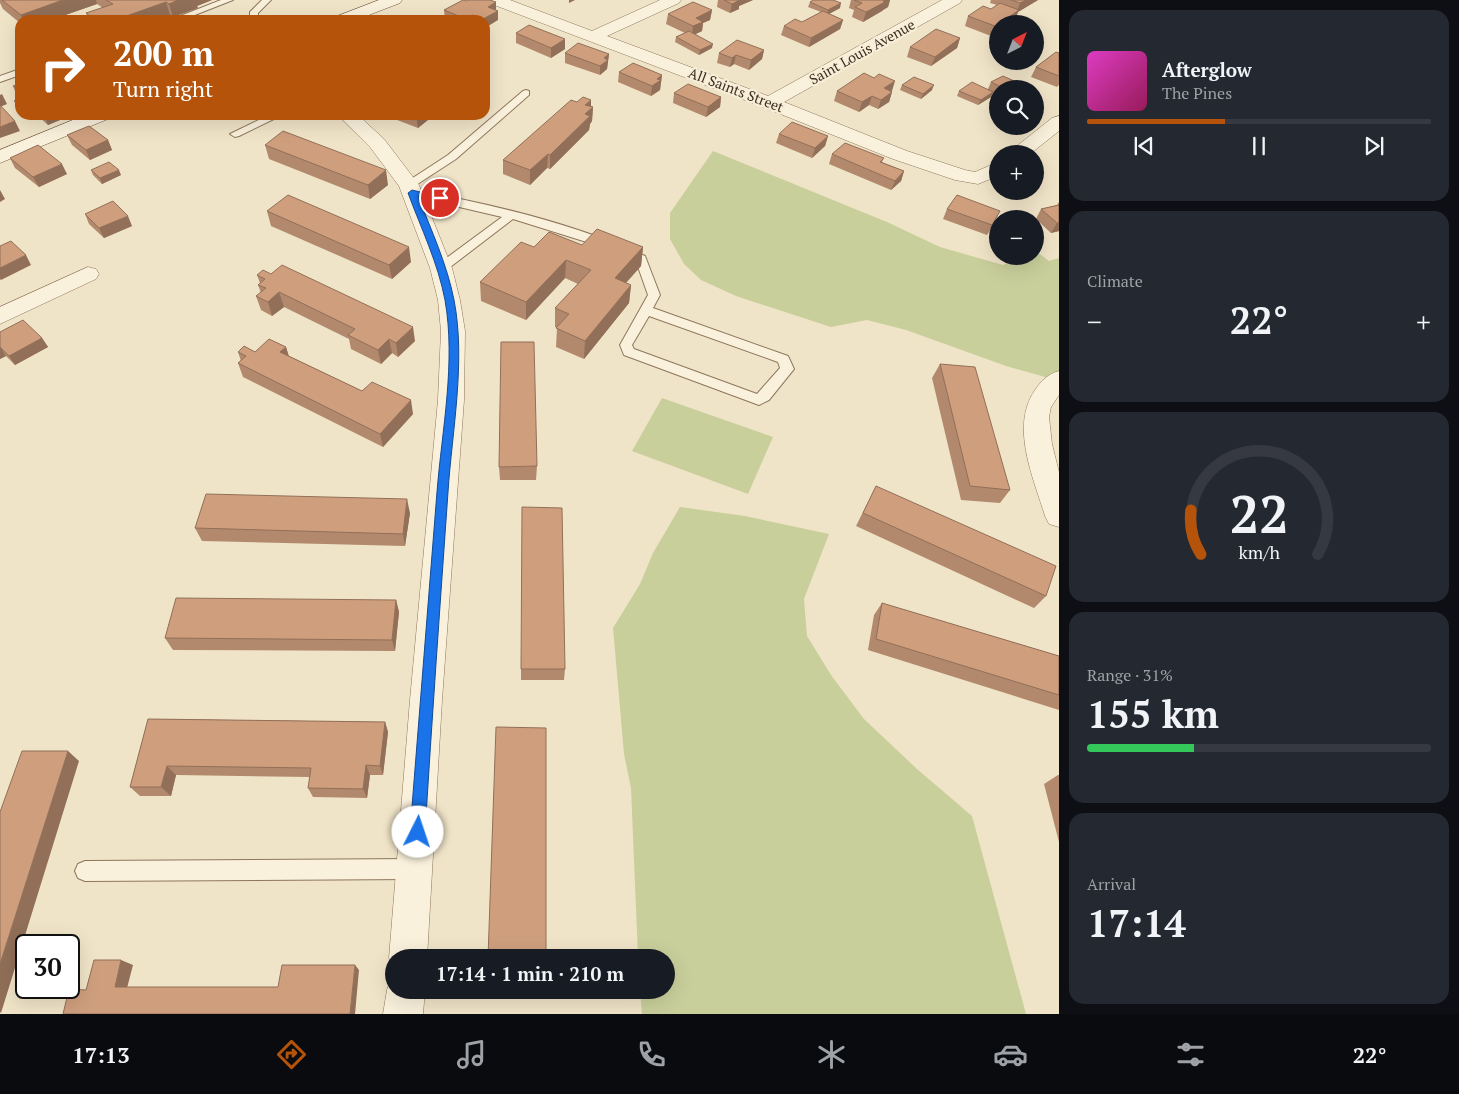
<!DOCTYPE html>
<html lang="en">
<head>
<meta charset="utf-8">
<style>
  :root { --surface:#171b24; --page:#242831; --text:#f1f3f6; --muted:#9ea1a6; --line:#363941; --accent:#b45309 }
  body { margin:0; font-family:"PT Serif",serif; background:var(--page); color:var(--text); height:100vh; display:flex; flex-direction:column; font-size:19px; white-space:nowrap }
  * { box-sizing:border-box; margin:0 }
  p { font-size:16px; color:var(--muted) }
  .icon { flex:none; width:28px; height:28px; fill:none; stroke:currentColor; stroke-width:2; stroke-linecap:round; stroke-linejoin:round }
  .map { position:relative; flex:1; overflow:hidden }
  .details { display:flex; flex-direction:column; gap:10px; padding:10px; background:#0d0f14; width:400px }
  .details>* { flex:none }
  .hud { position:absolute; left:15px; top:15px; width:475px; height:105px; border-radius:15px; box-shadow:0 5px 20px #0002; background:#b45309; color:#fff; overflow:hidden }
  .needle { width:32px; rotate:42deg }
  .tools { position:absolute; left:989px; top:15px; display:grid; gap:10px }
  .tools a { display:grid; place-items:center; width:55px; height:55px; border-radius:50%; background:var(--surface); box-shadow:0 5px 20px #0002; font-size:25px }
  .speed { position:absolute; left:15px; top:934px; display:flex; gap:10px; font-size:25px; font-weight:700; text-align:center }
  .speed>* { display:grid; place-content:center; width:65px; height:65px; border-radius:50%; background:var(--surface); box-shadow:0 5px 20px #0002; line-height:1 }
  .speed .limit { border:2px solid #111; border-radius:8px; background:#fff; color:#111 }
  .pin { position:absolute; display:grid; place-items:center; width:42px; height:42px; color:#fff; margin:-21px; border:2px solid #fff; border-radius:50%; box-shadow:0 1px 5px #0007 }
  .me { position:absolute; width:55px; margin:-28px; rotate:4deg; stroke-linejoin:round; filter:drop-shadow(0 0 4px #0008) }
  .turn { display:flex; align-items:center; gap:18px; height:105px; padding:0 15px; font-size:22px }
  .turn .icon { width:65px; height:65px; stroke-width:2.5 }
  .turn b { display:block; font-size:35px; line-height:42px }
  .big { font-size:38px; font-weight:600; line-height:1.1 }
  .details .card { flex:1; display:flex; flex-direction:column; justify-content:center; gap:8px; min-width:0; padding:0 18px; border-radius:15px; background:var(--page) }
  .details .dial { align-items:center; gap:0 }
  .dial svg { height:130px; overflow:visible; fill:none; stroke:var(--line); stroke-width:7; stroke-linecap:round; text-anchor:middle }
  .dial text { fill:var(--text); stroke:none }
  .song { display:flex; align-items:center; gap:15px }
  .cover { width:60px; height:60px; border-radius:8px; background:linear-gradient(135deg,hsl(310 70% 55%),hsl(330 70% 35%)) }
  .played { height:5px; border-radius:2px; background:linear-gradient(90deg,var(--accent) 40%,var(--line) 40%) }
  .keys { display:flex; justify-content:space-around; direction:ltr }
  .heat { display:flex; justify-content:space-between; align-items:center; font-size:28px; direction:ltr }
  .charge { height:8px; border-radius:4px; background:linear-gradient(90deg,#34c759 31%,var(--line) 0) }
  .trip { position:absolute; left:385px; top:949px; width:290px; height:50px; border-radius:25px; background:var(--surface); box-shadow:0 5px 20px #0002; font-weight:600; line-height:50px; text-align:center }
  .dock { display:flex; height:80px; justify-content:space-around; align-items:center; background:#090b0e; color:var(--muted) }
  .dock .icon { width:35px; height:35px }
  .dock .current { color:var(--accent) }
  .dock b { font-size:22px; color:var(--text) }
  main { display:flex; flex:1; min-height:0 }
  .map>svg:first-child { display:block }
</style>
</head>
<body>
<main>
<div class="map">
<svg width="1059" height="1014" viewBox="0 0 1059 1014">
  <rect width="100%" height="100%" fill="#f0e4c8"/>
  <path fill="#c9cf9b" d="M713 151 887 222 940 247 1003 265 1024 256H1035L1036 251 1049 261 1059 258V381L1006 366 906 330 867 320 831 327 736 296 701 280 684 264 670 239V213Z
    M662 398 773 437 748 494 632 451Z
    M680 507 745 516 829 534 804 599 807 636 831 675 864 719 917 769 972 816 1026 1014H642L640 990H666V958L638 957 631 788 624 754 613 628 640 584 653 553Z"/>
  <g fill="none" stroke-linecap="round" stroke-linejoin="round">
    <defs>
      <path id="lane" d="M221 0H233L182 20H170Z
        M262 0H271L258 13V20H250V12Z
        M20 69V75L0 82V76Z
        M526 90 529 91V95L456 159 413 187H405L403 185 405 183 448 155 523 91Z
        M269 115H282L239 136 235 137 230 134Z
        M412 190C488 203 575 224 645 256L660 295 653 308 788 356 794 369 769 400 759 405 624 355 620 345 648 295 636 261 593 244 513 219 445 271H437L435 268 437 265 502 217 408 195 406 193 408 191ZM649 316 778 362 780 368 757 394 634 349 632 345Z
        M415 859 422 862 425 869 422 876 415 879 85 881 78 878 75 871 78 864 85 861Z"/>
      <path id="street" d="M487 0H510L592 31 660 0H681L679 3 607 36 768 96 942 0H962L960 3 784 102 907 151 965 170 975 172 998 162V176L978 184 955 180 893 159 763 107 489 3Z
        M338 115H358L384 139 419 185 452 268 460 300 465 331 464 400 442 700 427 958H394V969L389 958 410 700 438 400 441 331 438 300 430 268 399 186 370 147Z
        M1059 116V131L1030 154H1007L1052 118Z
        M88 267 96 269 99 274 96 279 0 324V307Z
        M1059 371V395L1051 407 1049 417 1052 444 1059 472V527L1049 524 1045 516C1033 477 1010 426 1035 390 1042 380 1048 374 1059 371Z
        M392 976 394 990H425L423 1014H383L387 990Z"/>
      <path id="secondary" d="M379 0H402L400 3 356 20H333L335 17Z
        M85 115H110L108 119 0 163V150Z"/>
    </defs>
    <use href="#lane" stroke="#8d765c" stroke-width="2"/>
    <use href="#street" stroke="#8d765c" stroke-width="1"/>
    <use href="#secondary" stroke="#6f573f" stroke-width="1"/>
    <use href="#lane" fill="#faf1dc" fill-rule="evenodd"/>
    <use href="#street" fill="#faf1dc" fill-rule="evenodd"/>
    <use href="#secondary" fill="#faf1dc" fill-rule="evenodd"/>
  </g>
  <path fill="#b2896c" d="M0 0H212L197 6 198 8 173 17 170 15 157 20H89L86 13 103 8 97 4 51 20H20V23L3 9 0 3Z
    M718 0H753L739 6V9L730 13 717 7Z
    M851 0H890L888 7 883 10 882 11 863 22 852 17 854 10 849 8Z
    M991 0H1038L1018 12 1015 19 1008 24H998V31L991 36 965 26 968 16 991 9 997 5 990 3Z
    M467 1 496 2V10L498 11V20H445L444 10Z
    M810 2 840 8 829 14 843 20 840 29 809 47 781 35 784 26 802 22 821 12 808 7Z
    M712 10 710 20 703 23 702 31 695 34 712 48 699 55 675 42 676 37 685 33 666 24 668 14Z
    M516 33 565 49 551 58 516 43Z
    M960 38 957 48 931 66 907 57 910 47Z
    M764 50 762 59 749 70 734 64 730 67 717 63 719 53Z
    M565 53 609 54 607 69 600 75 565 63Z
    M1059 53V85L1057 87 1031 77 1036 67Z
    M619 72 662 75 660 90 651 96 618 82Z
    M991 82 1032 89H998V108L989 104 992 95 991 97 978 105 957 96 959 91 988 89Z
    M20 84V95L15 91 13 86Z
    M902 85 932 90 921 99 900 90Z
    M837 91H892H891L892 92 889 102 878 109 869 105 859 112 834 101Z
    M674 93 721 97 720 107 706 117 673 103Z
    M20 99V111L14 101Z
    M591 106 593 107 592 121 590 124 589 130 550 169 547 168 530 185 503 174V160Z
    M25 115H72L48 125 39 117 31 120Z
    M391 115H434L418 128 392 118Z
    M779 134 828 136 825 146 812 158 776 143Z
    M67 135 108 140 112 150 90 160 72 145Z
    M265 145 388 185 370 199 269 159Z
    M832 154 884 158 882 162 904 171 901 181 891 190 829 164Z
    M10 158 67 174 39 187 15 168Z
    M91 170 121 175 102 184 93 175Z
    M1059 202V231L1051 233 1036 219 1041 209 1057 205Z
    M947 209 995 221 987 235 943 219Z
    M267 211 411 262 392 279 271 226Z
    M85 214 132 226 104 238 89 224Z
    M582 245 643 247 641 266 626 283 631 285 629 303 584 359 556 347 557 328 555 327V308L578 284 565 278 526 320 481 301 480 282 534 247Z
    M257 275 415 341 398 357 392 353 381 364 351 349 349 339 284 307 272 316 261 310 256 296 261 293 258 285 260 283Z
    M0 332 42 338 48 347 15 365 6 356 0 359Z
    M286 347 289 356 362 391 413 414 383 447 243 377 238 363 241 361 238 352H255Z
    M940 364 1010 490 1000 503 961 500 932 378Z
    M537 466 536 480H500L499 467Z
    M876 486 1046 596 1034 608 856 526Z
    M410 513 405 546 202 541 195 528Z
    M396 600 399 612 395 651 173 650 165 638Z
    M882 603 1059 656V710L868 650 874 615Z
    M521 669H565L564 680H521Z
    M148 719 385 722 388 732 383 775H370L367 798 313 797 308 788 310 777 176 775 171 796H140L130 787Z
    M1058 775H1059V842L1044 784Z"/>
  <path fill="#916f58" d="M63 0H96L97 4 51 20H23L21 15Z
    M178 0H212L197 6 198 8 173 17 169 4Z
    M569 0H575L569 3Z
    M737 0H753L739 6V9L730 13 732 4Z
    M886 0H890L888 7 883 10 882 11 863 22 866 12Z
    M1026 0H1038L1018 12 1015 19 1008 24H999L1017 11 1020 3Z
    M166 2 170 15 157 20H115Z
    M496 2V12L498 11V20L485 28V20H483V19L488 7Z
    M841 3 840 8 827 15 828 10Z
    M712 10 710 20 703 23 702 31 692 36 693 26 696 18Z
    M473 15V20H466V19Z
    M843 20 840 29 809 47 811 38Z
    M998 25V31L991 36 995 26Z
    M960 38 957 48 931 66 935 57Z
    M565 39V49L551 58V48Z
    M713 44 712 48 699 55 700 50Z
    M764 50 762 59 749 70 751 60Z
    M609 54 607 69 600 75V66L604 58Z
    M736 55 734 64 730 67 732 58Z
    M662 75 660 90 651 96 652 86 657 79Z
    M895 81 892 91 881 98 884 88Z
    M934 85 932 90 921 99 923 94Z
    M892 92 889 102 878 109 881 100Z
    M993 92 991 97 978 105 981 100Z
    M2 94 7 104 0 107V95Z
    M872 96 869 105 859 112 862 102Z
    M721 97 720 107 706 117 708 107Z
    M591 100V109L593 107 592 121 590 124 589 130 550 169V155L585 105Z
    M29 115H38L39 117 31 120Z
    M44 115H72L48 125Z
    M416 115H434L418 128Z
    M15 121 20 131 0 138V127Z
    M828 136 825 146 812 158 815 148Z
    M108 140 112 150 90 160 86 150Z
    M548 154 547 168 530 185V170Z
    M62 164 67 174 39 187 33 177Z
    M119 170 121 175 102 184 100 178Z
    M386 170 388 185 370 199 368 185Z
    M904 171 901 181 891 190 895 181Z
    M0 190 5 199 0 202Z
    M1000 211 995 221 987 235 992 225Z
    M128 216 132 226 104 238 99 228Z
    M1057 223H1059V231L1051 233Z
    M409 247 411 262 392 279 389 265Z
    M643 247 641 266 613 297 615 278Z
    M26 255 31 265 1 280 0 279V268Z
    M566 260 565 278 526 320V302Z
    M631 285 629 303 584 359 585 341Z
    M279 292 284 307 272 316 268 302Z
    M413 327 415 341 398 357 396 343Z
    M42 338 48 347 15 365 9 356Z
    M389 339 392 353 381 364 378 350Z
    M0 347 6 356 0 359Z
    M286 347 290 361 280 352Z
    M411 400 413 414 383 447 380 434Z
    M407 499 410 513 405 546 403 534Z
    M396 600 399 612 395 651 392 640Z
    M385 722 388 732 383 775 380 766Z
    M68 751 79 761 1 1013 0 1012V964Z
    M366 765 370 775 367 798 363 789Z
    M167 766 176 775 171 796 161 787Z
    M121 960 133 965 126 992 115 987Z
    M355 965 359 970 355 1014H350Z"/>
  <path fill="#cf9f7d" stroke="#916f58" d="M2 0H63L21 15Z
    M106 0H178L169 4 166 2 115 20H95L86 13 113 4Z
    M463 0 467 1 469 0H490L496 2 488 7 498 11 483 19 473 15 466 19 444 10Z
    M724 0H740L732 4Z
    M813 0H833L841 3 828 10 810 2Z
    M854 0H886L883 1 885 2 866 12 855 7 862 3Z
    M1011 0H1026L1020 3Z
    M693 2 712 10 696 18 703 22 693 26 668 14Z
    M1000 3 1019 10 999 24H998V25L995 26 968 16 983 6 991 9Z
    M823 11 843 20 811 38 784 26 795 19 802 22Z
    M529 25 565 39 551 48 516 33Z
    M936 29 960 38 935 57 910 47Z
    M689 31 713 44 700 50 676 37Z
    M737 40 764 50 751 60 736 55 732 58 719 53Z
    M578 43 609 54 604 58 608 60 600 66 565 53Z
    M1056 52 1059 53V76L1036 67Z
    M633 63 662 75 657 79 661 80 652 86 619 72Z
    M864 73 874 78 879 74 895 81 884 88 892 92 881 100 872 96 862 102 837 91Z
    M1003 76 1032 89H1002L1003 88 991 82Z
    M914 77 934 85 923 94 902 85Z
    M972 82 993 92 981 100 959 91Z
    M20 84V92L13 86Z
    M688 84 721 97 708 107 674 93Z
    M998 91V96L993 94Z
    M583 97 591 100 585 105 593 107 585 114 590 116 550 155 548 154 530 170 503 160 571 100 577 102Z
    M20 99V105L14 101Z
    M0 105 15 121 0 127Z
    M792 122 828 136 815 148 779 134Z
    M89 126 108 140 86 150 67 135Z
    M283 131 386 170 368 185 265 145Z
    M845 143 884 158 880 162 904 171 895 181 832 154Z
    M38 145 62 164 33 177 10 158Z
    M109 162 119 170 100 178 91 170Z
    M288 195 409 247 389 265 267 211Z
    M957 195 1000 211 992 225 947 209Z
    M113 201 128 216 99 228 85 214Z
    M1059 205V223H1057L1041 209Z
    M597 229 643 247 615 278 631 285 585 341 556 328 569 314 555 308 591 270 566 260 526 302 480 282 521 242 534 247 549 232 582 245Z
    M11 241 26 255 0 268V246Z
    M282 265 413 327 396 343 389 339 378 350 348 335 355 329 279 292 268 302 256 296 266 288 258 285 265 279 257 275 263 270 271 274Z
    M23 320 42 338 9 356 0 347V332Z
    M269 339 286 347 280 352 362 391 372 382 411 400 380 434 238 363 246 356 238 352 244 346 255 352Z
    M501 342H534L537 466 499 467Z
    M940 364 975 367 1010 490 970 486Z
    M876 486 1056 566 1046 596 863 513Z
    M206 494 407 499 403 534 195 528Z
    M522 507 562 508 565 669H521Z
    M176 598 396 600 392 640 165 638Z
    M882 603 1059 656V695L876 639Z
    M148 719 385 722 380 766 366 765 363 789 308 788 311 768 167 766 161 787H130Z
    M496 727 546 728V958H488Z
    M22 751H68L0 964V812Z
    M94 960H121L115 987H278L282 965H355L350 1014H63L69 989 86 990Z"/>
  <path fill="#1a73e8" stroke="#114b97" d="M412 190 444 198 440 201 418 196C431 230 447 264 454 300 466 361 452 431 448 492 440 605 432 718 425 832L423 837 418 839 412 837 410 832C419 719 428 605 437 492 442 429 456 363 445 300 438 263 421 228 408 193Z"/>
  <g text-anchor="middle" stroke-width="4.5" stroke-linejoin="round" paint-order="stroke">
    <g font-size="14" fill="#3d2e20" stroke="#f7eed8">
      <text transform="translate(862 52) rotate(-29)" y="5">Saint Louis Avenue</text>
      <text transform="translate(736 90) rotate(21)" y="5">All Saints Street</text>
    </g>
  </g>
</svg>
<div class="tools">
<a><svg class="needle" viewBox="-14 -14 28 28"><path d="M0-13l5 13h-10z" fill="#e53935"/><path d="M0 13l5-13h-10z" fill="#9ea1a6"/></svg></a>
<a><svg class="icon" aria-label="search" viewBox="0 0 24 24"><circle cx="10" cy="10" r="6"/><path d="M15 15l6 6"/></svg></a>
<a>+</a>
<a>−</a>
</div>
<div class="speed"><div class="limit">30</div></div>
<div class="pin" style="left:440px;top:198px;background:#d93025"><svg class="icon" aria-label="arrive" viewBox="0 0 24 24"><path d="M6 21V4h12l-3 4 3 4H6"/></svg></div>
<svg class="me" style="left:418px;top:832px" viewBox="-20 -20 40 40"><circle r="19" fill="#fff"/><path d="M0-13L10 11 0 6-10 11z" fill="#1a73e8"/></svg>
<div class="trip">17:14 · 1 min · 210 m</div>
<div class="hud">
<div class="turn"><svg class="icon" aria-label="right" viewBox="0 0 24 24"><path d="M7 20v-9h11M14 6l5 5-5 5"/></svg><div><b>200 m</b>Turn right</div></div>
</div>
</div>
<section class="details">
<div class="card">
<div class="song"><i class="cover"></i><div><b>Afterglow</b><p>The Pines</p></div></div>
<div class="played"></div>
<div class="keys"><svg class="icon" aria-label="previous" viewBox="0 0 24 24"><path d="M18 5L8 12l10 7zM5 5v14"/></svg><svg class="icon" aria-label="pause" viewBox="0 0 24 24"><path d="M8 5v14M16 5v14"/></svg><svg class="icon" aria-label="next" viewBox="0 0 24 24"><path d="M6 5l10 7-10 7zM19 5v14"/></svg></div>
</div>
<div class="card"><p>Climate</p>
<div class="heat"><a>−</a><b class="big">22°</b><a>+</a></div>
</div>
<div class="card dial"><svg viewBox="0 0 100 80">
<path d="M14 69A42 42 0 1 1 86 69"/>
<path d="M14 69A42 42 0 0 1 8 42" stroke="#b45309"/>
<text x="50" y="56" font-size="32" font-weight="700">22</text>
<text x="50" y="72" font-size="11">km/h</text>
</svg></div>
<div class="card"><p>Range · 31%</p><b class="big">155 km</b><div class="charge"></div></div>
<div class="card"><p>Arrival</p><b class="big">17:14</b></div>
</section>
</main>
<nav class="dock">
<b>17:13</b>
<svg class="icon current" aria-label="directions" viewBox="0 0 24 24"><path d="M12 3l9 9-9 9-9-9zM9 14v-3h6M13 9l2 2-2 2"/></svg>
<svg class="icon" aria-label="music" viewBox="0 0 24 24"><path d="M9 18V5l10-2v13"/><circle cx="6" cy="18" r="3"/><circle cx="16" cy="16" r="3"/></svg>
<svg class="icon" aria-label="phone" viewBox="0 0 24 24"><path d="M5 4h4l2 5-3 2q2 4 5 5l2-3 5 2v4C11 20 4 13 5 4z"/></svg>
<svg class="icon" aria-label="climate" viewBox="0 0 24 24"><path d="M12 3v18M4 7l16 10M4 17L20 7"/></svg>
<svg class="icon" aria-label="car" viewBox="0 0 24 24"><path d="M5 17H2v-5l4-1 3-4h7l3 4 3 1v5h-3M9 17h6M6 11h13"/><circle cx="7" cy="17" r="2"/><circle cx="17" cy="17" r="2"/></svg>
<svg class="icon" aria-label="filters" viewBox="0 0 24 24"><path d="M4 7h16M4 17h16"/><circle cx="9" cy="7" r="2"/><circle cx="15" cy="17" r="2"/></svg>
<b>22°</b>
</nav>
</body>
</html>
